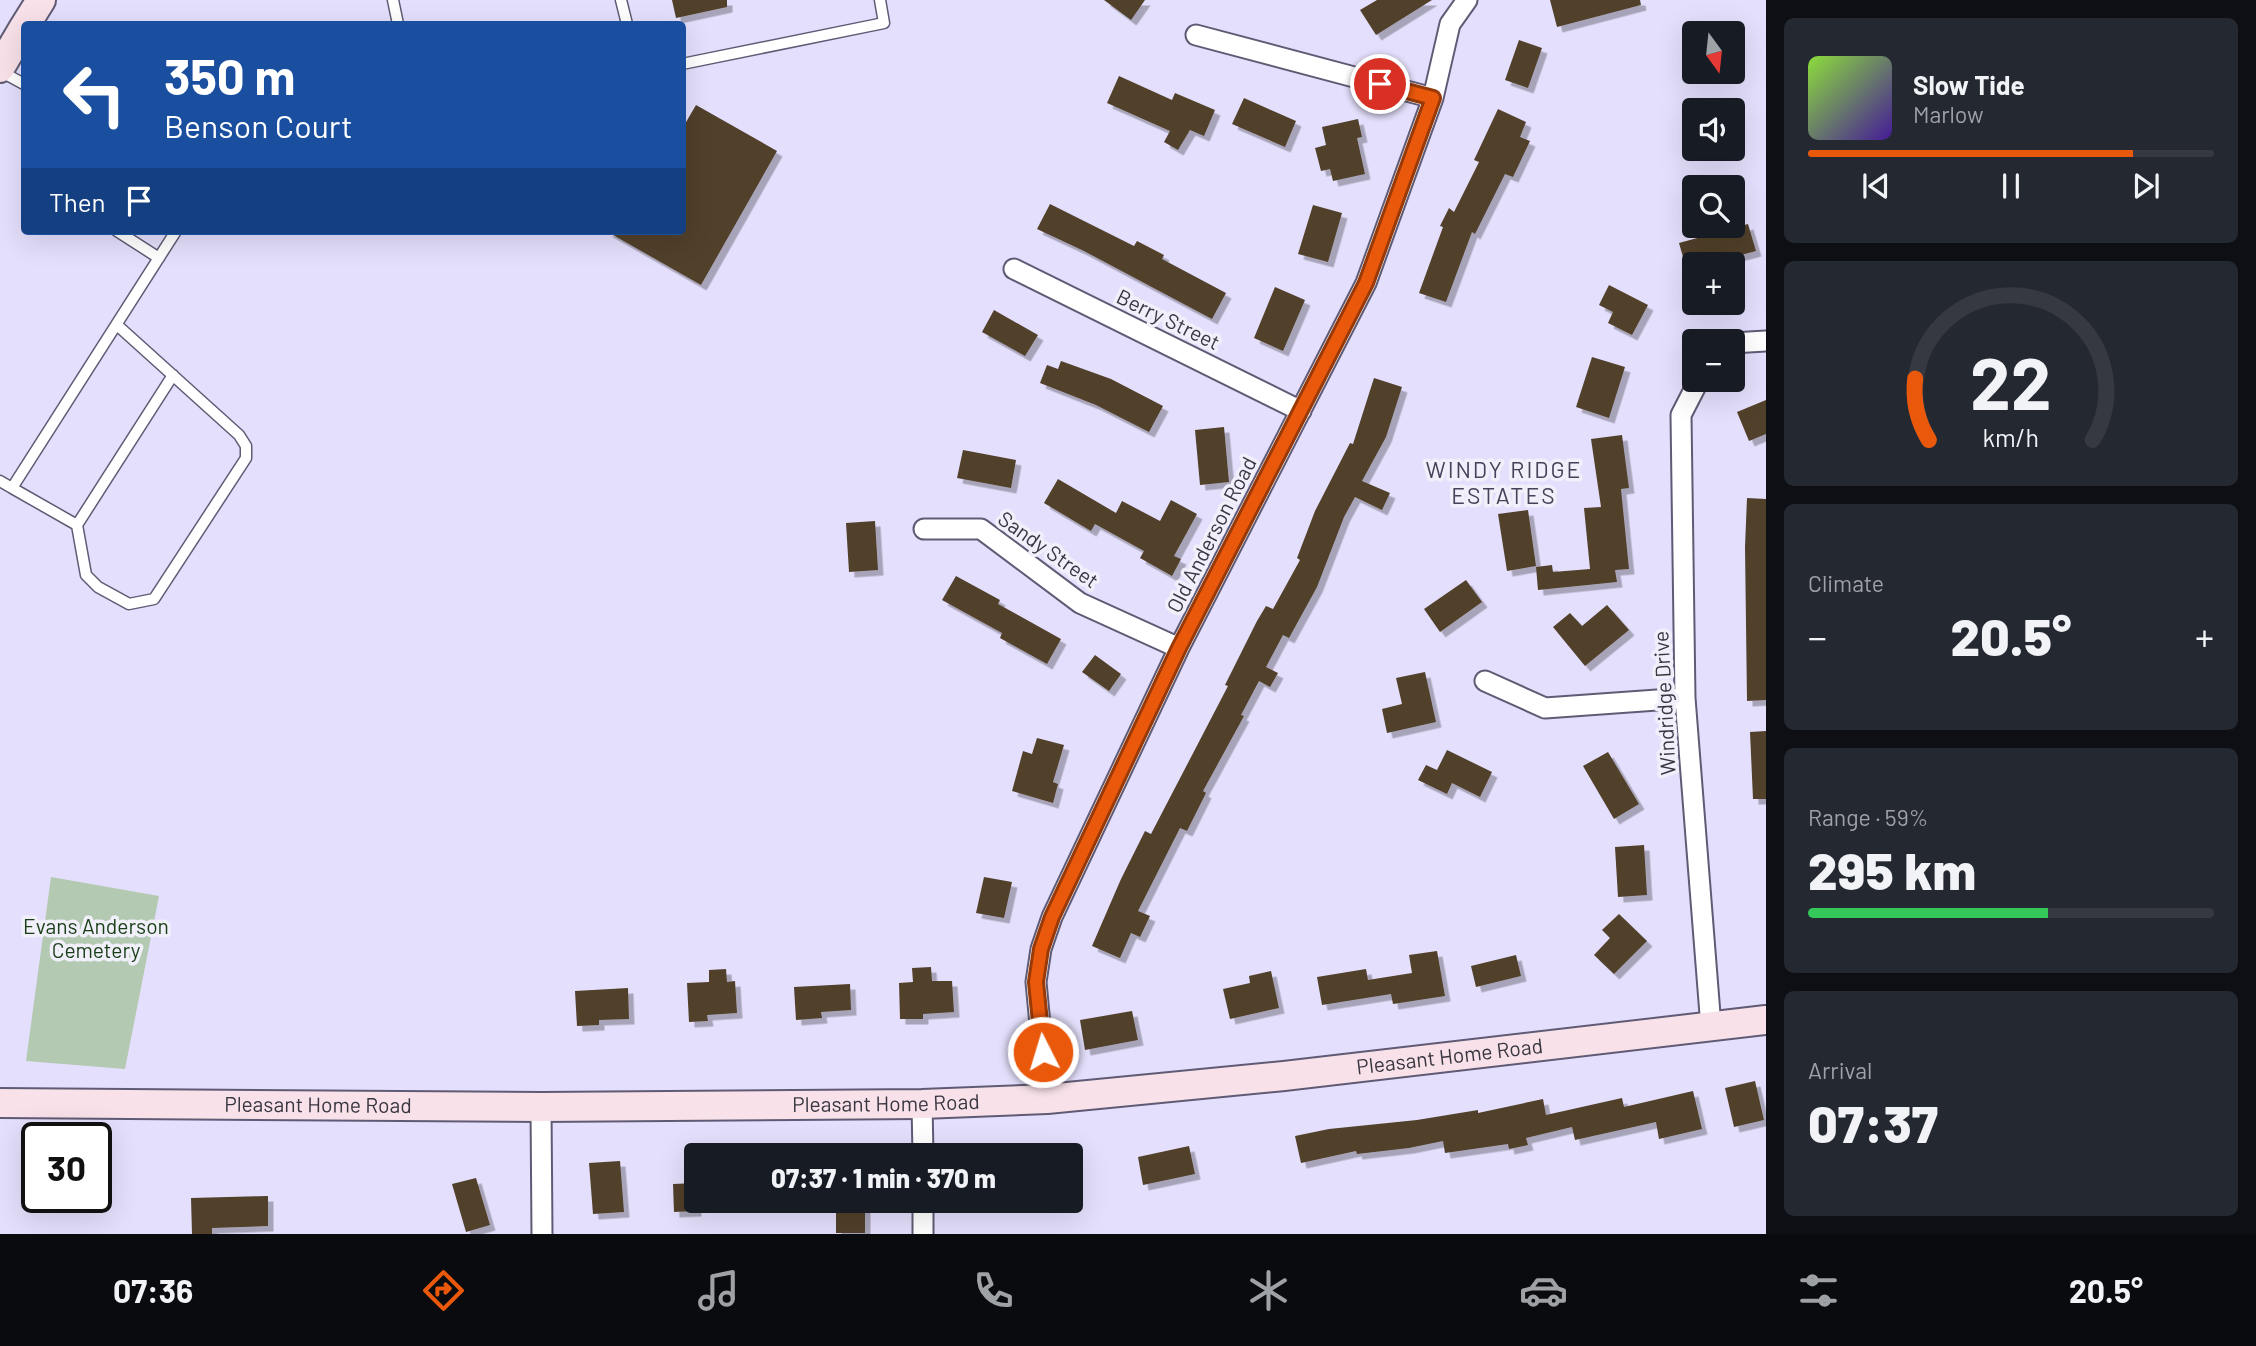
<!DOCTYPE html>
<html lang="en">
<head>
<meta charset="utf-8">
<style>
  :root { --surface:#171b24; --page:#242831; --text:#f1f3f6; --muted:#9ea1a6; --line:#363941; --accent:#ea580c }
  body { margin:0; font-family:Barlow,sans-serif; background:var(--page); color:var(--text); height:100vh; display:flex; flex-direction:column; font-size:26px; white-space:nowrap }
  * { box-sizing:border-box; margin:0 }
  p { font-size:23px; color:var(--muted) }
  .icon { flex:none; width:38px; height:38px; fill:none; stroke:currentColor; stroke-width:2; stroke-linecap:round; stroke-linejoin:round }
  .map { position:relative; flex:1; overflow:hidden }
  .details { display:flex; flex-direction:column; gap:18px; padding:18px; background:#0d0f14; width:490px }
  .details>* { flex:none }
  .guide { position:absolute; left:21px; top:21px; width:665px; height:214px; border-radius:7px; box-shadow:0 7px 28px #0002; background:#1a4fa0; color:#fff; overflow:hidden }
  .needle { width:46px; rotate:165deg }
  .tools { position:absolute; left:1682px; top:21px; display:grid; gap:14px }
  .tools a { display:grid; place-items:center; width:63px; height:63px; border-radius:7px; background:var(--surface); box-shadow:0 7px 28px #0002; font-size:35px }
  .speed { position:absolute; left:21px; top:1122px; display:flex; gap:14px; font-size:35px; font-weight:700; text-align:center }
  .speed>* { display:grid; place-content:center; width:91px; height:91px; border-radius:50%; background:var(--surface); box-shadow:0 7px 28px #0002; line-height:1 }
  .speed .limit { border:4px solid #111; border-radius:10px; background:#fff; color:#111 }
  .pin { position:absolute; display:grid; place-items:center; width:60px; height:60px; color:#fff; margin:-30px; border:4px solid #fff; border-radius:50%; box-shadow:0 2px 7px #0007 }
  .me { position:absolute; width:77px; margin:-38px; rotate:355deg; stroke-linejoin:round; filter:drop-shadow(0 0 5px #0008) }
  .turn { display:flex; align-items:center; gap:24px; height:147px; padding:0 28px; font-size:32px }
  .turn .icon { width:91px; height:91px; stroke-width:2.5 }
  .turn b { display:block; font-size:49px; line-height:60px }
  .then { display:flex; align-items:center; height:66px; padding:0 28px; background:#0003; gap:14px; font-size:26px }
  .big { font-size:52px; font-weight:800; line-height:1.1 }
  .details .tile { flex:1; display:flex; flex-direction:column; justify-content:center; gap:10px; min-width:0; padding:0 24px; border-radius:10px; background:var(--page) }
  .details .dial { align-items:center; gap:0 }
  .dial svg { height:182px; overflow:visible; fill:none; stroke:var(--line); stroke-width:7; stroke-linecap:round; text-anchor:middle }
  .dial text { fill:var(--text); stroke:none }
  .song { display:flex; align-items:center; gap:21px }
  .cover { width:84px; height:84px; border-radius:10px; background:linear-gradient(135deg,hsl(90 70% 55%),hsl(260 70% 35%)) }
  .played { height:7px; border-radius:4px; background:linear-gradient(90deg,var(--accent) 80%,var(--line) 80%) }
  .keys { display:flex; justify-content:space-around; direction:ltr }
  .heat { display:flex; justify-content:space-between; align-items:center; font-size:38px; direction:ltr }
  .charge { height:10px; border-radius:5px; background:linear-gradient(90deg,#34c759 59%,var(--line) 0) }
  .trip { position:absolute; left:684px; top:1143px; width:399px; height:70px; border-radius:7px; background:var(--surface); box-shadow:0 7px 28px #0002; font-weight:800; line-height:70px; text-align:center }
  .menu { display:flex; height:112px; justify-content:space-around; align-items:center; background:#090b0e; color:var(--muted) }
  .menu .icon { width:49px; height:49px }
  .menu .on { color:var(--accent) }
  .menu b { font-size:32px; color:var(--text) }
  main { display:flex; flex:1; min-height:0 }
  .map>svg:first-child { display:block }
</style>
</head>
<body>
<main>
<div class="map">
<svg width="1766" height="1234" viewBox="0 0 1766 1234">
  <defs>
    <filter id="shadow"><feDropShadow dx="5.5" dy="5.5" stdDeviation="0" flood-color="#0004"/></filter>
  </defs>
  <rect width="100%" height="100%" fill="#e4dffc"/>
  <path fill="#b4c9b2" d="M51 877 159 896 125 1069 26 1061Z"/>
  <path fill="#51402c" filter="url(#shadow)" d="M672 0H727V7L676 18Z
    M1104 0H1145L1131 20Z
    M1377 0H1432L1376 35 1360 10Z
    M1550 0H1640L1641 5 1557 27Z
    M1519 40 1542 48 1528 88 1505 80Z
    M1119 76 1172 100 1175 93 1215 110 1204 136 1190 130 1178 150 1164 142 1170 131 1107 103Z
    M1244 98 1296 121 1285 147 1232 124Z
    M696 105 777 151 701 285 606 231H682V129Z
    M1498 109 1526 122 1520 137 1530 141 1513 177 1505 174 1475 234 1472 232 1446 302 1419 293 1443 227 1440 226 1449 208 1454 212 1479 162 1474 160Z
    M1358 119 1362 137 1357 138 1365 174 1333 181 1330 169 1321 171 1315 148 1326 145 1322 127Z
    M1050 204 1134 246 1137 241 1164 255 1162 259 1226 293 1212 319 1084 251 1037 229Z
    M1313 205 1342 213 1328 262 1298 254Z
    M1748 224 1756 251 1707 264H1685L1679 243 1701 237 1700 230 1716 226H1719L1720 232Z
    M1609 285 1648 305 1632 335 1608 323 1613 312 1599 305Z
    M1275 287 1305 300 1283 351 1254 338Z
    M994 310 1038 335 1025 356 982 332Z
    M1592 357 1625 367 1609 418 1576 407Z
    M1061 361 1111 379 1163 406 1149 432 1096 405 1040 383 1047 365 1058 369Z
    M1374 378 1402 387 1386 437 1362 481 1390 493 1382 510 1355 497 1344 517 1317 587 1289 638 1283 635 1266 667 1278 673 1270 687 1259 681 1241 715 1244 716 1203 791 1206 793 1187 831 1180 828 1138 911 1150 916 1140 937 1131 933 1120 958 1092 946 1121 879 1145 831 1151 834 1228 686 1225 685 1257 621 1266 606 1273 609 1300 560 1297 558 1315 511 1350 443 1353 444Z
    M1766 400V434L1749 441 1737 412Z
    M1224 427 1229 482 1200 485 1195 430Z
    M1622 435 1629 488 1621 489 1629 569 1615 570 1617 582 1538 590 1536 567 1552 565 1553 572 1590 569 1584 508 1601 507 1591 439Z
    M963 450 1016 460 1011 488 957 478Z
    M1058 479 1116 513 1122 501 1160 521 1171 500 1197 514 1174 556 1181 559 1172 576 1140 558 1144 551 1095 524 1091 531 1044 503Z
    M1747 498 1766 499V700L1747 701 1745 547Z
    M1528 510 1536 566 1507 571 1498 514Z
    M875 521 878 570 849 572 846 523Z
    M956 576 1000 600 998 604 1061 639 1047 664 1000 638 1002 633 942 600Z
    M1466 580 1482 602 1440 632 1424 609Z
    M1607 605 1629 630 1585 666 1553 627 1570 613 1582 626Z
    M1095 655 1121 674 1109 691 1082 672Z
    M1425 672 1436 722 1387 733 1382 709 1402 704 1396 678Z
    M1766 731V799H1753L1750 732Z
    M1037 738 1064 745 1053 782 1058 784 1053 803 1012 791 1023 751 1032 754Z
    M1447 750 1492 772 1480 797 1452 783 1447 794 1418 780 1426 765 1437 770Z
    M1608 752 1639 804 1614 819 1583 766Z
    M1644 845 1647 895 1618 897 1615 847Z
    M984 877 1012 882 1004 918 976 913Z
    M1619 914 1647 941 1614 974 1594 955 1610 938 1602 930Z
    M1437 951 1445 996 1393 1004 1391 994 1322 1005 1317 977 1366 969 1368 980 1412 973 1409 955Z
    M1516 955 1521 976 1476 987 1471 966Z
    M931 967 932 981H952L954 1012 923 1014V1019H900L899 983 913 982 912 968Z
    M726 969 727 982 735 981 737 1013 707 1015 708 1021 689 1022 687 983 709 982V970Z
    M1271 971 1279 1008 1230 1019 1223 989 1250 983 1249 976Z
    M850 984 851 1010 821 1012 822 1018 796 1020 794 987Z
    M628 988 629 1019 599 1020V1025L577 1026 575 991Z
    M1132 1011 1138 1040 1085 1050 1080 1020Z
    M1755 1081 1764 1120 1734 1127 1725 1088Z
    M1693 1091 1702 1129 1659 1139 1656 1122 1575 1140 1572 1127 1526 1138 1528 1145 1509 1149 1508 1144 1445 1153 1443 1141 1409 1148 1357 1154 1356 1151 1301 1163 1295 1136 1329 1129 1417 1120 1478 1110V1113L1543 1099 1546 1115 1622 1098 1624 1107Z
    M1189 1146 1195 1174 1143 1185 1138 1157Z
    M620 1161 624 1212 593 1214 589 1163Z
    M476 1178 490 1225 466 1232 452 1184Z
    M696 1183V1211L674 1212 673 1184Z
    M268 1196V1226L212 1228V1234H192L191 1198Z
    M836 1200H865V1233H836Z"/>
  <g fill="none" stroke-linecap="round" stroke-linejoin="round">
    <defs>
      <path id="lane" d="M393 0 398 24
        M621 0 627 24
        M682 64 884 23 880 0
        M0 71 24 84
        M117 231 159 258
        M0 481 12 488 176 231
        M12 488 77 525 86 575 98 587 129 604 154 599 246 458V446L239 435 117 325
        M77 525 173 375"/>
      <path id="street" d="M1196 35 1433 98
        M1014 269 1301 411
        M1732 343 1766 341
        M1699 380 1681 415 1685 698 1711 1027
        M924 529H981L1080 603 1179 648
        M1485 681 1545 708 1685 698
        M1047 1099 1036 982 1041 949 1052 917 1179 648 1366 283 1433 98 1450 24 1467 0
        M922 1104 923 1155
        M541 1107 542 1234
        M923 1200V1234"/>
      <g id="secondary">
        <path d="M26 24 41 0"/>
        <path d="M0 68 24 27"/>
        <path id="s1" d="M0 1103 541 1107 922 1104 1047 1099 1284 1076 1766 1020"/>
      </g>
    </defs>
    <use href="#lane" stroke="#605b74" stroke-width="13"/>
    <use href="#street" stroke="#605b74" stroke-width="23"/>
    <use href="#secondary" stroke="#605b74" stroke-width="32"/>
    <use href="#lane" stroke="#fff" stroke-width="10"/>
    <use href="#street" stroke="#fff" stroke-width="19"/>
    <use href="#secondary" stroke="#f8e1e8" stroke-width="28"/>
  </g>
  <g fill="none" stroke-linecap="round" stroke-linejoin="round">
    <defs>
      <path id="route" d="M1043 1052 1036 982 1041 949 1052 917 1179 648 1366 283 1433 98 1380 84"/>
    </defs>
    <use href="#route" stroke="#983908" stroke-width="18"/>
    <use href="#route" stroke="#ea580c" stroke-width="12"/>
  </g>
  <g text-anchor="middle" stroke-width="7" stroke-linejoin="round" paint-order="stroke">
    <g font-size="21" fill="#383641" stroke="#f1effa">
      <text transform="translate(1168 320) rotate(26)" y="7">Berry Street</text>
      <text transform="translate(1212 535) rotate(-63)" y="7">Old Anderson Road</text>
      <text transform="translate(1048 550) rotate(35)" y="7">Sandy Street</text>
      <text transform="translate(1665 703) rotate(-93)" y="7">Windridge Drive</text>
      <text dy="7" stroke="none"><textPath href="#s1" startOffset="1452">Pleasant Home Road</textPath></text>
      <text dy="7" stroke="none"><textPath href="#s1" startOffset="886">Pleasant Home Road</textPath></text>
      <text dy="7" stroke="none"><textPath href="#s1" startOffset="318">Pleasant Home Road</textPath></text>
    </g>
    <g font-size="21" fill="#193e16" stroke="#f1effa">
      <text x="96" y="934">Evans Anderson<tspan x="96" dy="24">Cemetery</tspan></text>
    </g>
    <g font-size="23" letter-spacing="2" fill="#474259" stroke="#f1effa">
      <text x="1504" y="478">WINDY RIDGE<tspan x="1504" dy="26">ESTATES</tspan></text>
    </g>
  </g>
</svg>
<div class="tools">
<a><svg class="needle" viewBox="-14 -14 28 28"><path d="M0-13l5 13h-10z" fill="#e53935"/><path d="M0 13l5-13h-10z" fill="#9ea1a6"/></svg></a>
<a><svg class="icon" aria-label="sound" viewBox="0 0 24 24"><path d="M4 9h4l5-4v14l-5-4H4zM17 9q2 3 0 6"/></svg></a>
<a><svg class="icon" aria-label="search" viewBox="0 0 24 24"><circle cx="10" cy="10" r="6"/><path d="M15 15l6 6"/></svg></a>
<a>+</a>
<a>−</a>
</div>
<div class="speed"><div class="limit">30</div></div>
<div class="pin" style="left:1380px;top:84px;background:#d93025"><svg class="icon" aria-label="arrive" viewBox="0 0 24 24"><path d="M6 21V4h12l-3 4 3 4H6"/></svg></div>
<svg class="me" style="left:1043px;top:1052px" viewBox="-20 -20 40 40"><circle r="17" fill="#ea580c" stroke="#fff" stroke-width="3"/><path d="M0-11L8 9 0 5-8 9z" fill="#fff"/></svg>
<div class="trip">07:37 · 1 min · 370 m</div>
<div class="guide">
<div class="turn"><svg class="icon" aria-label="left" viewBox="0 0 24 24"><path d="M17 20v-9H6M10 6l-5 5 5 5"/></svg><div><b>350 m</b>Benson Court</div></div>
<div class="then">Then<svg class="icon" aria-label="arrive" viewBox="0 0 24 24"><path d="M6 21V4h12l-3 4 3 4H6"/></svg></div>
</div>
</div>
<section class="details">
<div class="tile">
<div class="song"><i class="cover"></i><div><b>Slow Tide</b><p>Marlow</p></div></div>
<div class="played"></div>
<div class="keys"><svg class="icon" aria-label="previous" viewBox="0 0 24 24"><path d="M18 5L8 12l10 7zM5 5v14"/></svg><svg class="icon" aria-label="pause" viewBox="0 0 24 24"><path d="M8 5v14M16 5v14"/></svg><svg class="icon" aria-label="next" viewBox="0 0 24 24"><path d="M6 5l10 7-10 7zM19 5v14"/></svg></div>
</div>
<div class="tile dial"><svg viewBox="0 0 100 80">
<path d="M14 69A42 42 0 1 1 86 69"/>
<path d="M14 69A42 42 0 0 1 8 42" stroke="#ea580c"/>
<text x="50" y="56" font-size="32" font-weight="700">22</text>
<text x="50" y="72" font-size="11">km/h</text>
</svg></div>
<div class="tile"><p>Climate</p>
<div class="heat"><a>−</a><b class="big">20.5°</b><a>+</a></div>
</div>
<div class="tile"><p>Range · 59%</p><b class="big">295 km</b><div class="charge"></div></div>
<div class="tile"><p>Arrival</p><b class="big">07:37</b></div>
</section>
</main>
<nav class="menu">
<b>07:36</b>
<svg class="icon on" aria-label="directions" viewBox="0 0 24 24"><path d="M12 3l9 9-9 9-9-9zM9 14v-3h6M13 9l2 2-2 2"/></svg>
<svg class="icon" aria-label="music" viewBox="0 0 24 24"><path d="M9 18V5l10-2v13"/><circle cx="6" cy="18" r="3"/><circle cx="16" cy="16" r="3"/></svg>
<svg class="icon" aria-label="phone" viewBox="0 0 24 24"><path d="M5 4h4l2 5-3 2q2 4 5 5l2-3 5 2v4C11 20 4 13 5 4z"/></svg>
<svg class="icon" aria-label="climate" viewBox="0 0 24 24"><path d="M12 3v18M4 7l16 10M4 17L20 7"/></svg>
<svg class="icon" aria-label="car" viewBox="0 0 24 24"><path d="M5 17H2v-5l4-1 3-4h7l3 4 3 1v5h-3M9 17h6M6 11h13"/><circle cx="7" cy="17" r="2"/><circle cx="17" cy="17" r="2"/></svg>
<svg class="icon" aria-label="filters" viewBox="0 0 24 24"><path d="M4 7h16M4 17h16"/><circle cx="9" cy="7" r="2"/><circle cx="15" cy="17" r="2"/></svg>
<b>20.5°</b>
</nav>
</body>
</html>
